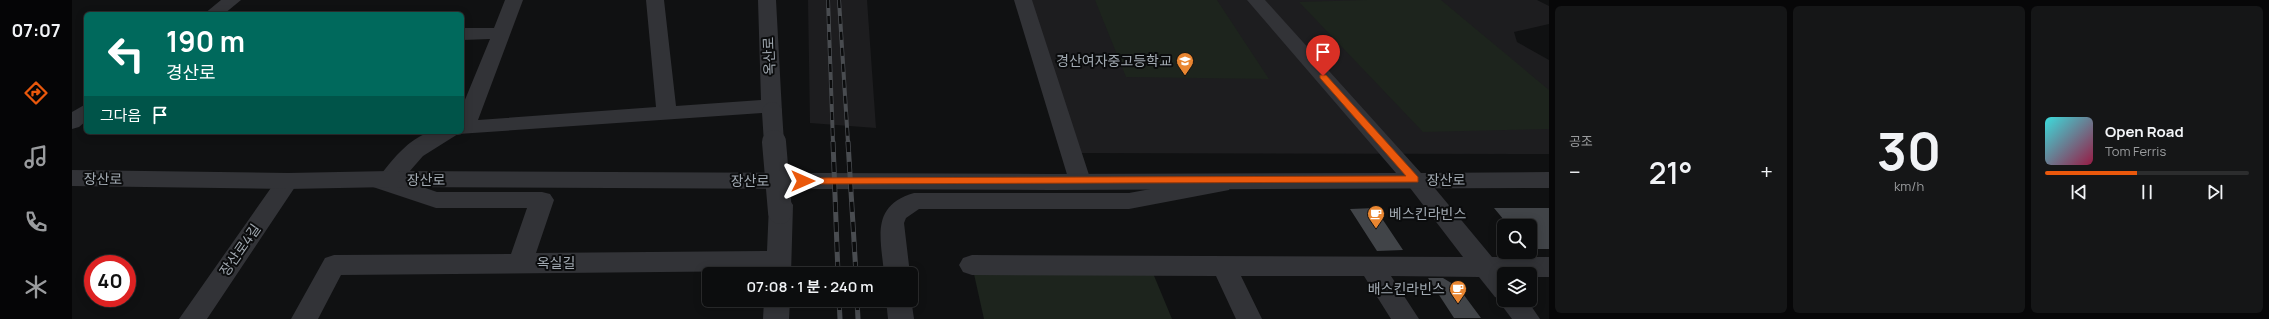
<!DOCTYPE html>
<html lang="ko">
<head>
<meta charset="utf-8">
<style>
  :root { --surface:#0c0d0e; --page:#151617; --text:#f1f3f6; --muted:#9a9c9e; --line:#2c2d2e; --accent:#ea580c }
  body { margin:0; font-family:Manrope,"Noto Sans KR",sans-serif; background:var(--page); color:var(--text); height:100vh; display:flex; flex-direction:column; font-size:15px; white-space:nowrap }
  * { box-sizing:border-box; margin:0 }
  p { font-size:13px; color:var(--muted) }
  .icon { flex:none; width:22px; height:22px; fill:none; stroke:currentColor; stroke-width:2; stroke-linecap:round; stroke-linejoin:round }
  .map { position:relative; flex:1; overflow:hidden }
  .sheet { display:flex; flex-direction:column; gap:6px; padding:6px; background:#070708; width:720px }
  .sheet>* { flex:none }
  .guide { position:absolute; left:12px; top:12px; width:380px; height:122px; border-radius:6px; box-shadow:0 2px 10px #0003,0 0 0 1px var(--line); background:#00695c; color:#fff; overflow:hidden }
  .controls { position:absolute; left:1425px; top:219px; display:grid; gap:8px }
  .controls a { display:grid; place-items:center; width:40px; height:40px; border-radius:6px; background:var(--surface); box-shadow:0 2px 10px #0003,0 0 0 1px var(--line); font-size:20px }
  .speed { position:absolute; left:12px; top:255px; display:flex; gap:8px; font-size:20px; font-weight:700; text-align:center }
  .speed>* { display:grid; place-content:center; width:52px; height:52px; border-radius:50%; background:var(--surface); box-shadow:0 2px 10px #0003,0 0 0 1px var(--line); line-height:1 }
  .speed .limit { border:6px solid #d22; background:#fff; color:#111 }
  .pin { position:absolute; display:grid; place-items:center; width:34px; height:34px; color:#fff; margin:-41px -17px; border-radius:50% 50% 50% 0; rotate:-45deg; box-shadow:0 0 4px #0007 }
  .pin .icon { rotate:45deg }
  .me { position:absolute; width:44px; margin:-22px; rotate:90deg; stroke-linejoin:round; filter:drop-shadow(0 0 3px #0008) }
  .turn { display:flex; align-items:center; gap:14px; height:84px; padding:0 16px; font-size:18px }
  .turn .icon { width:52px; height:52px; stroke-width:2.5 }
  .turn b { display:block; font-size:28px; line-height:34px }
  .then { display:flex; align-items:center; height:38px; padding:0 16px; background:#0003; gap:8px; font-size:15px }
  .big { font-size:30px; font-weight:600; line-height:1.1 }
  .sheet .card { flex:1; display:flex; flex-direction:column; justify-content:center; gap:6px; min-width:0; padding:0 14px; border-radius:6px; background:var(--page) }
  .sheet .dial { align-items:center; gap:0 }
  .dial b { font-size:52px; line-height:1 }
  .song { display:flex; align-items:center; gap:12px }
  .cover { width:48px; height:48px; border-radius:6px; background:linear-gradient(135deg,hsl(180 70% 55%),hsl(340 70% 35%)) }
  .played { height:4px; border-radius:2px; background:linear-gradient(90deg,var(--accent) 45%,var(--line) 45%) }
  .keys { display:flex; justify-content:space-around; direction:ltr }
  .heat { display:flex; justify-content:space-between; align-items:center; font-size:22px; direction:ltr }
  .sheet .tiles { flex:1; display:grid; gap:6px; grid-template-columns:repeat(3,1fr) }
  .trip { position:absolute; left:630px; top:267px; width:216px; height:40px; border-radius:6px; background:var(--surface); box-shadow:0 2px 10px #0003,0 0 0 1px var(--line); font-weight:600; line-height:40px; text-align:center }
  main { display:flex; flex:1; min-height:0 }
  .menu { display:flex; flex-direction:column; width:72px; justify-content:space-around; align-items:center; background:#050506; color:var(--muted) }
  .menu .icon { width:28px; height:28px }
  .menu .current { color:var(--accent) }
  .menu b { font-size:18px; color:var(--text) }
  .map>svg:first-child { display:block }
</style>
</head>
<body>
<main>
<nav class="menu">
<b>07:07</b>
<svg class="icon current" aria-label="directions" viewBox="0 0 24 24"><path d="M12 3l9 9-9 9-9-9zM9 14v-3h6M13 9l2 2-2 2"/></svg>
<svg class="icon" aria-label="music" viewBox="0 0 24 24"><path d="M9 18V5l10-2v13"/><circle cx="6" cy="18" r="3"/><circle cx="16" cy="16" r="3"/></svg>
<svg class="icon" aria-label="phone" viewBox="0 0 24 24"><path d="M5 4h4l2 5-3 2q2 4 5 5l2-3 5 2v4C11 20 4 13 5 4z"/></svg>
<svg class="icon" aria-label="climate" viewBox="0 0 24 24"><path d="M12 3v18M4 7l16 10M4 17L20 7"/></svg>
</nav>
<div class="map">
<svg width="1477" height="319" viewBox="0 0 1477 319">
  <rect width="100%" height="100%" fill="#101112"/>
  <path fill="#1d1d1f" d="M736 0H795L804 128 738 123Z
    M951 0H1465L1477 6V24L1442 32 1445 42 1477 60V154L999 153Z"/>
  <path fill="#1d241d" d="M1023 0H1145L1197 79 1054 77Z
    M1295 0H1369L1477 90V129L1351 132 1227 2Z
    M900 265 1078 266 1100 319H912Z"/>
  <path fill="#414448" d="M1303 208 1331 250 1305 251 1278 209Z
    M1422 208H1477V249H1458V226H1437Z
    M1356 278H1371L1386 287 1409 318H1382Z"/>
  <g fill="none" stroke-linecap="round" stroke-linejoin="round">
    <path fill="#323337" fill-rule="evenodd" d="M149 0H169L152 14H132Z
      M433 0H451L406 120 584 107 574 0H592L604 106 689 100 686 0H704L710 112 707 117 700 119 693 117 690 113 386 134 351 156 330 180 365 192H470L478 194 482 200 464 253 695 251 697 205 701 199 709 197 717 199 721 205 719 274H693L694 271 269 275 246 319H219L253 258 262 255 439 254 455 208H364L298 186 295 180 298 174 310 173C322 158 337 139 356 133 365 129 380 132 390 132V107L418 39 390 40V28H422Z
      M942 0H960L1019 181 1016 187 1008 189 1000 187 997 181Z
      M14 104V121L7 127 0 129V112Z
      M1343 172 1351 174 1420 257H1477V277H1458V274H1432V300H1455L1468 319H1440L1431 307 1428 299 1423 297 1407 277 1319 276 1347 319H1319L1292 276H1169L1190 319H1164L1144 276 900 275 891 272 887 265 891 258 900 255 1391 257 1332 180 1335 174Z
      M216 173 224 175 227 181 135 319H107L208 175Z
      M1149 176 1157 178 1160 184 1157 190 1057 209H847L834 218 832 223 838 274H812C809 238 798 206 842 193H1057Z
      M839 298 842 319H816L814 300H839Z
      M692 300H718L717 319H691Z"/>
    <path fill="#323337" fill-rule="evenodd" d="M1175 0H1193L1349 173 1477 172V188L978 190 318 187 216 189 0 186V170L216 173 318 171 978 174 1324 173Z"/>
    <defs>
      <path id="rail-far1" d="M756 0 761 143
        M767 0 776 143"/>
      <path id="rail" d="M761 142 766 274
        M776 142 784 274
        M767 300 768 319
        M785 300 786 319"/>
    </defs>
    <use href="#rail-far1" stroke="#494c50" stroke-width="4"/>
    <use href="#rail" stroke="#494c50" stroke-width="5"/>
    <use href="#rail-far1" stroke="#0b0c0d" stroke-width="2.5" stroke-dasharray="8" stroke-linecap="butt"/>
    <use href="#rail" stroke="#0b0c0d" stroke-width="3.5" stroke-dasharray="10" stroke-linecap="butt"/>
    <path stroke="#323337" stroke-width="20" d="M700 112 702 143"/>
    <path stroke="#323337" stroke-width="24" d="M702 142 708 212"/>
  </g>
  <path fill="#ea580c" stroke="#983908" d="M1248 75H1254L1346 177V182L731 184 726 181 731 178 1334 176 1248 78Z"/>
  <defs>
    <symbol id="school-pin" viewBox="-11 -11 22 30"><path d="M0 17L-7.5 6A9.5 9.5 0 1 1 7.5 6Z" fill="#e98631" stroke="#0b0c0d"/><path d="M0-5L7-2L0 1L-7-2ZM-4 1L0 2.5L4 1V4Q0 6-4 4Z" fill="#fff"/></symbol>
    <symbol id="cafe-pin" viewBox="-11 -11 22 30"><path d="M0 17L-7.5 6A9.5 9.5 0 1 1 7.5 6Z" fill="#e98631" stroke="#0b0c0d"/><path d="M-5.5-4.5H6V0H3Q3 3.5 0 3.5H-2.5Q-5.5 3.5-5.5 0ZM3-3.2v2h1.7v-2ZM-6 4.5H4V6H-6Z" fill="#fff"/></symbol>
  </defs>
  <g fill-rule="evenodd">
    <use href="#school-pin" x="1103" y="51" width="20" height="27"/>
    <use href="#cafe-pin" x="1294" y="204" width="20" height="27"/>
    <use href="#cafe-pin" x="1376" y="279" width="20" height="27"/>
  </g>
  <g text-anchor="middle" stroke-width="4" stroke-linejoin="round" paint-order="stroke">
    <g font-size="14" fill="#a2aab2" stroke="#0b0c0d">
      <text transform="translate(697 56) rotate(-92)" y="5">옥산로</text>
      <text transform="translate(31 179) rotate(1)" y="5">장산로</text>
      <text x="354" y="185">장산로</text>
      <text x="1374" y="185">장산로</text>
      <text x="678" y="186">장산로</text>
      <text transform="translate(168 250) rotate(-55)" y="5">장산로4길</text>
      <text x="484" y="268">옥실길</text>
    </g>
    <g font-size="14" fill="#a2aab2" stroke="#0b0c0d" text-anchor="end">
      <text x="1100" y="66">경산여자중고등학교</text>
      <text x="1317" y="219" text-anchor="start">베스킨라빈스</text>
      <text x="1373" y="294">배스킨라빈스</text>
    </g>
  </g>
</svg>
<div class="controls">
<a><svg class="icon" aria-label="search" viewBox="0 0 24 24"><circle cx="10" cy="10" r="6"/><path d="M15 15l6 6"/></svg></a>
<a><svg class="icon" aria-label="layers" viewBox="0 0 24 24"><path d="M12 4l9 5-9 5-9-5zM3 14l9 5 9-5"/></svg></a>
</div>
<div class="speed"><div class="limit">40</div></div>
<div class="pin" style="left:1251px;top:76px;background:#d93025"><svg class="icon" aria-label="arrive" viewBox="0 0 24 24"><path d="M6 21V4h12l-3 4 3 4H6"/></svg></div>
<svg class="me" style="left:731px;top:181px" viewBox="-20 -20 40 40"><path d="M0-17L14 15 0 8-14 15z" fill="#ea580c" stroke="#fff" stroke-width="4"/></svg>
<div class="trip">07:08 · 1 분 · 240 m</div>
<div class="guide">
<div class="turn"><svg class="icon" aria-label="left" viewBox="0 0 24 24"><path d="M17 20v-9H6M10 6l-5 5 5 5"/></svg><div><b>190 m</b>경산로</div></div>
<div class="then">그다음<svg class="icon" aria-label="arrive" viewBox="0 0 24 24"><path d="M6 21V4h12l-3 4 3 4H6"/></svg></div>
</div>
</div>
<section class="sheet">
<div class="tiles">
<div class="card"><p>공조</p>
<div class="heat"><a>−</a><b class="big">21°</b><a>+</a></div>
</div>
<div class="card dial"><b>30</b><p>km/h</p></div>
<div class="card">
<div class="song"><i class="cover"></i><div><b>Open Road</b><p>Tom Ferris</p></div></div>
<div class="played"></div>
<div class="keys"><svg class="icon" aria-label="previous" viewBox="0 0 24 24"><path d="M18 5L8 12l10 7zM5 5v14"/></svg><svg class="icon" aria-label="pause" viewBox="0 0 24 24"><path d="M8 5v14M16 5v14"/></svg><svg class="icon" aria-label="next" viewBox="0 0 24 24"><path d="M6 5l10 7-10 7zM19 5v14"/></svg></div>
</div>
</div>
</section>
</main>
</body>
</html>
